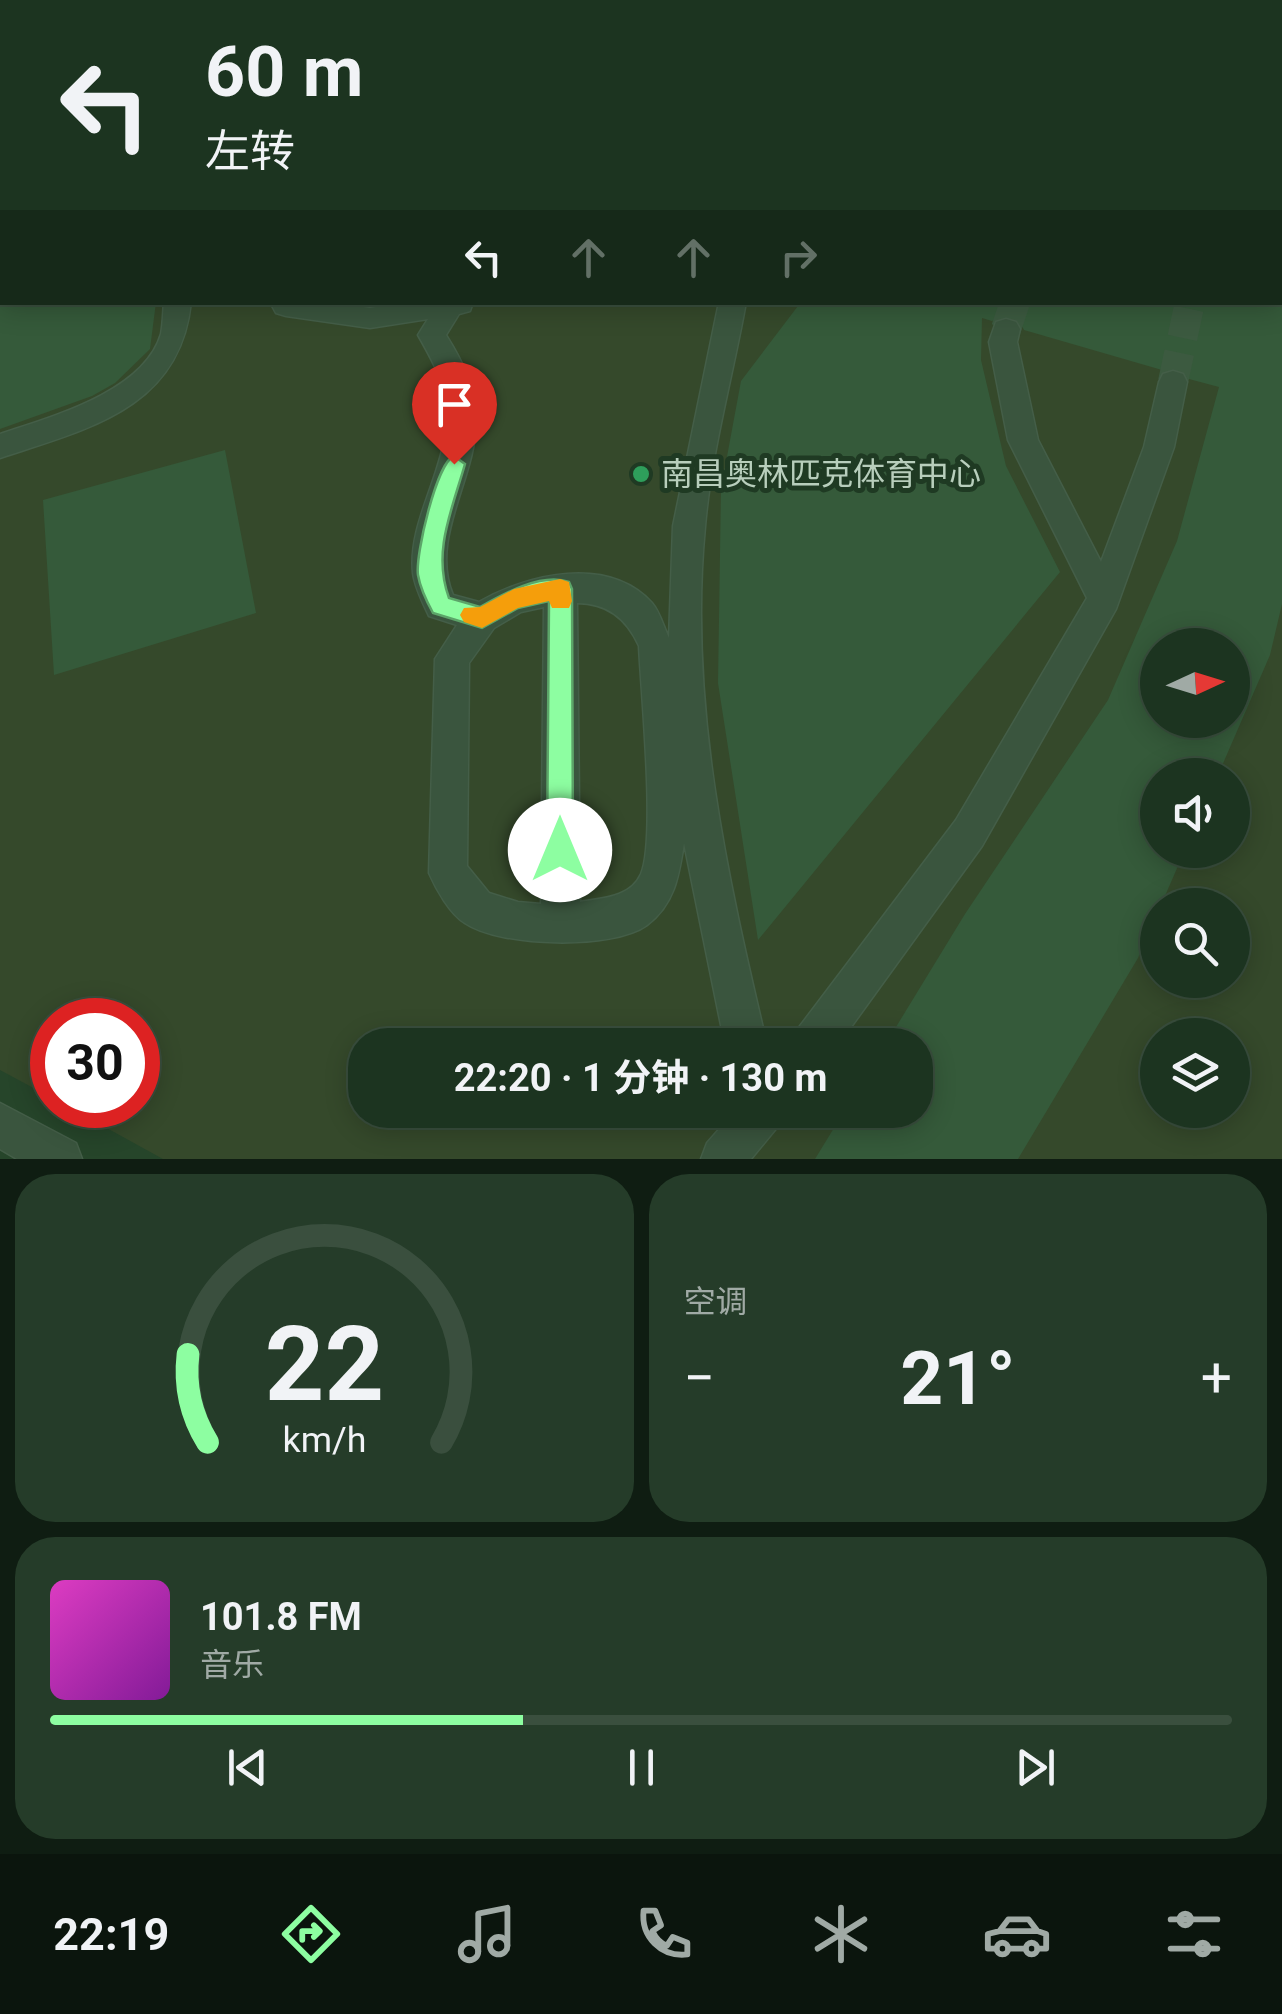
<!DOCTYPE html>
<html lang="zh">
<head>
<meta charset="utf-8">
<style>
  :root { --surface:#1c3420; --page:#253c29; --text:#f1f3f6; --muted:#a0aaa5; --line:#3a4f3e; --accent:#8dfea1 }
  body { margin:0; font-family:Roboto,"Noto Sans SC",sans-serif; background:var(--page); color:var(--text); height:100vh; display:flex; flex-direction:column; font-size:38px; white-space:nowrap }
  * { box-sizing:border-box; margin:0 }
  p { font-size:32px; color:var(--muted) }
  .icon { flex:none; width:55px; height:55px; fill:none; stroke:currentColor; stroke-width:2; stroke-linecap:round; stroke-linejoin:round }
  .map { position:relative; height:1159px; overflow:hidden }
  .sheet { display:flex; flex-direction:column; gap:15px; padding:15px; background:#0f1d12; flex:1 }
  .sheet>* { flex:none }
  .guide { position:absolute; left:0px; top:0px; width:1282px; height:305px; box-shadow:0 5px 25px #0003,0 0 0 2px var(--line); background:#1c3420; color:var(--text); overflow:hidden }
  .needle { width:65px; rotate:86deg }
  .fabs { position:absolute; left:1140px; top:628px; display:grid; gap:20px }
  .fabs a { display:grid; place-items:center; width:110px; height:110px; border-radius:50%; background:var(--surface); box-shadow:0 5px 25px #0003,0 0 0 2px var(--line); font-size:50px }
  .speed { position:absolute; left:30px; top:998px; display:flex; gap:20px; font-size:50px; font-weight:700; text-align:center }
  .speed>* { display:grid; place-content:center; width:130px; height:130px; border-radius:50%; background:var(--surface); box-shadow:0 5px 25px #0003,0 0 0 2px var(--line); line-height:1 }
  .speed .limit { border:15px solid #d22; background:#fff; color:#111 }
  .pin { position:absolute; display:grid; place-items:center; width:85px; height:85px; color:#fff; margin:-102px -42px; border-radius:50% 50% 50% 0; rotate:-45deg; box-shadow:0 0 10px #0007 }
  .pin .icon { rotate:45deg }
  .me { position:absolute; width:110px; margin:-55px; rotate:0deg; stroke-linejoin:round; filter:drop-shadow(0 0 8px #0008) }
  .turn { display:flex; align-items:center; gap:35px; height:210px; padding:0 40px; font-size:45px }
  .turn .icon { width:130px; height:130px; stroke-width:2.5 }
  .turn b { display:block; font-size:70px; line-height:85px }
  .lanes { display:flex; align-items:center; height:95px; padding:0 40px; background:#0003; justify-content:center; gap:50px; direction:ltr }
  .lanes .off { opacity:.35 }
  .big { font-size:75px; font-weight:700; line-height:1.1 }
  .sheet .widget { flex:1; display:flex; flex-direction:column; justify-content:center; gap:15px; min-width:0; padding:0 35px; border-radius:40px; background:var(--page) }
  .sheet .dial { align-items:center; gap:0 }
  .dial svg { height:260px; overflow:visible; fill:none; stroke:var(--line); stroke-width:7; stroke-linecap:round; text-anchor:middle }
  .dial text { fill:var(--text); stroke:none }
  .song { display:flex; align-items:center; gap:30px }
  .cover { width:120px; height:120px; border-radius:15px; background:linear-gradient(135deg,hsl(310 70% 55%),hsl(290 70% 35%)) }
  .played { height:10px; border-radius:5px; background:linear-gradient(90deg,var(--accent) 40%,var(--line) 40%) }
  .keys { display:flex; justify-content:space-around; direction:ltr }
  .heat { display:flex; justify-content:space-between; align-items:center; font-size:55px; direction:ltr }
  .sheet .tiles { flex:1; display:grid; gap:15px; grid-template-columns:1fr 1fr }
  .widget:last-child { grid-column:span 2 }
  .trip { position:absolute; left:348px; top:1028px; width:585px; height:100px; border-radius:40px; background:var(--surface); box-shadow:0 5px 25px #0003,0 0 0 2px var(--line); font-weight:700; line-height:100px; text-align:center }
  .dock { display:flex; height:160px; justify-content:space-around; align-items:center; background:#0b150d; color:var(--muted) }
  .dock .icon { width:70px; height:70px }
  .dock .current { color:var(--accent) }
  .dock b { font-size:45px; color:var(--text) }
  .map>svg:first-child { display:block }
</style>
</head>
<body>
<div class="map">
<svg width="1282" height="1159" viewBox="0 0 1282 1159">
  <rect width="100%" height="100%" fill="#26452a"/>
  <path fill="#35492b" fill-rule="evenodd" d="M0 0H1282V1159H163L65 1105H138V1020H52V1098L0 1070ZM2 2H1280V302H2ZM1158 645H1232V720H1158ZM1158 775H1232V850H1158ZM1158 905H1232V980H1158ZM1158 1035H1232V1110H1158ZM365 1045H915V1110H365Z"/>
  <path fill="#355a3a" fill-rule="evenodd" d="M0 302H156L150 349 115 383 92 396 0 429Z
    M801 302H1282V604L1270 655 1218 775H1158V850H1185L1161 905H1158L1138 958 1018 1159H815L845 1110H915V1045H885L965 914 1108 700 1177 541 1219 387 1189 379 1184 370 1174 367 1162 370 1024 330 1019 320 1007 315 992 321 982 318 981 360 1006 466 1060 572 758 940 718 683 721 489 741 381ZM1158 645H1232V720H1158Z
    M225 450 256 613 54 675 43 500Z"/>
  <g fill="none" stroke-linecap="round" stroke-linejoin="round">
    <path stroke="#3c5a40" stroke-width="30" stroke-dasharray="30 15" stroke-linecap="butt" d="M1006 329 1015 302
      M1173 382 1190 302"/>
    <defs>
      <path id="minor" d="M693 0H714L715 2H694Z
        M1199 0H1219V2H1199Z
        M2 133V150L0 151V134Z
        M0 214 2 215V232H0Z
        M164 302H191C180 409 87 429 0 458V434C51 417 144 392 161 334 163 324 163 312 164 302Z
        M270 302H330L370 308 406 302H473L470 311 459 314 446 335C463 362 476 389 476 421 476 479 429 538 453 595L479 602C528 574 608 555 652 603 660 612 664 628 669 638L673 526 719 302H746C733 375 711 453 705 527 688 702 727 876 767 1045H725L684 843C679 875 675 904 647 925 613 950 500 947 465 923 450 914 436 889 429 873L435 659 457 625 429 616C423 603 415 588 413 573 407 515 455 461 445 399 441 375 430 356 418 335L428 319 370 328 286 316 276 313ZM577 603C608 603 627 619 639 646 641 692 656 839 641 874 630 898 602 898 580 902ZM544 607 541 904 518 902 489 893 467 866 469 663 494 628 521 612Z
        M1006 319 1016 322 1020 329 1017 342 1038 440 1101 562 1144 447 1159 382 1163 374 1173 371 1183 374 1187 382 1174 447 1116 609 982 846 838 1045H791L797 1030 956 820 1087 598 1008 440 989 342 996 322Z
        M0 1103 76 1143 82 1159H17L0 1149Z
        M736 1110H786L779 1125 751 1159H701L707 1143Z"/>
    </defs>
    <use href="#minor" stroke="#445e48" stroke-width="3"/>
    <path stroke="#4c5e41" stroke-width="4" stroke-dasharray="5 5" stroke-linecap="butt" d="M766 0 770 2
      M794 2 799 0"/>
    <use href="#minor" fill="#3a553e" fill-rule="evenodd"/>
  </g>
  <path fill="#8dfea1" stroke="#5ca569" stroke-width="2.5" d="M454 456 465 464C452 510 432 552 449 598L480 607C503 594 542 572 569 582L572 589 573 850 569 860 560 864 551 860 547 850 549 601 518 608 482 628 433 613C427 602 420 587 418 575 415 555 437 462 454 456Z"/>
  <path fill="#f59e0b" d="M560 579 569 582 572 601 569 608H552L549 601 518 608 482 628 464 622 460 615 464 608 480 607 514 589Z"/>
  <circle fill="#2e9e5b" stroke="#1f3a23" stroke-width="4" cx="641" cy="474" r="10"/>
  <g text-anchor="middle" stroke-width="10" stroke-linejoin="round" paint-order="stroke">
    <g font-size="32" fill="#b8cebc" stroke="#1f3a23" text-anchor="start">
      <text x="661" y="485">南昌奥林匹克体育中心</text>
    </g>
  </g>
</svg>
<div class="fabs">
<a><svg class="needle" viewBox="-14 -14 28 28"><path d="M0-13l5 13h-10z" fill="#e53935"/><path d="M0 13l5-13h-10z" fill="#a0aaa5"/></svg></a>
<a><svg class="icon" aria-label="sound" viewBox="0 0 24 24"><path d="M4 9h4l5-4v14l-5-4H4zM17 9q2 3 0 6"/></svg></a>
<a><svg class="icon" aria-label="search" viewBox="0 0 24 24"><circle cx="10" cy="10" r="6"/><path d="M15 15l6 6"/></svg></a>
<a><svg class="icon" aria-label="layers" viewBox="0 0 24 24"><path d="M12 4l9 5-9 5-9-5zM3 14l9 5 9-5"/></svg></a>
</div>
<div class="speed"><div class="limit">30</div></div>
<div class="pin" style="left:454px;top:464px;background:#d93025"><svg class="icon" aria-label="arrive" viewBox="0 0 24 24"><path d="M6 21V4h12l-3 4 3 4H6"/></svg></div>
<svg class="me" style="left:560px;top:850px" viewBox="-20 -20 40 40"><circle r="19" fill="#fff"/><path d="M0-13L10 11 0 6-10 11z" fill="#8dfea1"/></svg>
<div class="trip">22:20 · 1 分钟 · 130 m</div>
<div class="guide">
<div class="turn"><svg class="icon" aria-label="left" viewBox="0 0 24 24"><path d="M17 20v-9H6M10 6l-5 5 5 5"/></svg><div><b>60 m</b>左转</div></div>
<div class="lanes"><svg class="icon" aria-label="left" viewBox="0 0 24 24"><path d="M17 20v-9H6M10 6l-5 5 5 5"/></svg><svg class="icon off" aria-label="ahead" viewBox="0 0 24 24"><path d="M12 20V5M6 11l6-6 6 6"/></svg><svg class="icon off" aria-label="ahead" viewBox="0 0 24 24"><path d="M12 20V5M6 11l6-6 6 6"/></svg><svg class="icon off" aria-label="right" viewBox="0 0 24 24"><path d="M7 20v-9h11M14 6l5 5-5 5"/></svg></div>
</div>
</div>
<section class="sheet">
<div class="tiles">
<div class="widget dial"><svg viewBox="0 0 100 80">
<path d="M14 69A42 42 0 1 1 86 69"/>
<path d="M14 69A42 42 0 0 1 8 42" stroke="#8dfea1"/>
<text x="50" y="56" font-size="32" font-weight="700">22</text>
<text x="50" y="72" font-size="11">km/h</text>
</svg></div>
<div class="widget"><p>空调</p>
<div class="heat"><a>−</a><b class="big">21°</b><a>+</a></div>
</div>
<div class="widget">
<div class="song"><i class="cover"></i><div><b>101.8 FM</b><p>音乐</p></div></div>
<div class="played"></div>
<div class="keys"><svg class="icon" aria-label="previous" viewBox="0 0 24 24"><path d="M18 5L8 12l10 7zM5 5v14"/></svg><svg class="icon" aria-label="pause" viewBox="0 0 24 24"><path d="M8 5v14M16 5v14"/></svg><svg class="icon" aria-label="next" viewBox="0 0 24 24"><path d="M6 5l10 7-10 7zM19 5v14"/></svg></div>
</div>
</div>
</section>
<nav class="dock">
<b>22:19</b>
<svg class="icon current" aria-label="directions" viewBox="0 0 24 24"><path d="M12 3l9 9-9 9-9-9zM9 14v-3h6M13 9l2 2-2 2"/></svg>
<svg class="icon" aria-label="music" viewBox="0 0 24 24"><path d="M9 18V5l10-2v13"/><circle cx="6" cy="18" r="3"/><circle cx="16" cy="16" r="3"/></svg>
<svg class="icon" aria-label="phone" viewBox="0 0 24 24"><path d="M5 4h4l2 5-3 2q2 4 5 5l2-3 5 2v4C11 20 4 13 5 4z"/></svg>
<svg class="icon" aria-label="climate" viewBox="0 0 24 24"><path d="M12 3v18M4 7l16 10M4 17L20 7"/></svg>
<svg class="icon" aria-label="car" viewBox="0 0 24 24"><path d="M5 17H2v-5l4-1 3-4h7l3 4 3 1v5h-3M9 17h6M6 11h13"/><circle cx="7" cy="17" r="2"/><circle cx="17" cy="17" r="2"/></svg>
<svg class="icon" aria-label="filters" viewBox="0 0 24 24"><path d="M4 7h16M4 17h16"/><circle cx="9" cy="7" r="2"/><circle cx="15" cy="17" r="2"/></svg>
</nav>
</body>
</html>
